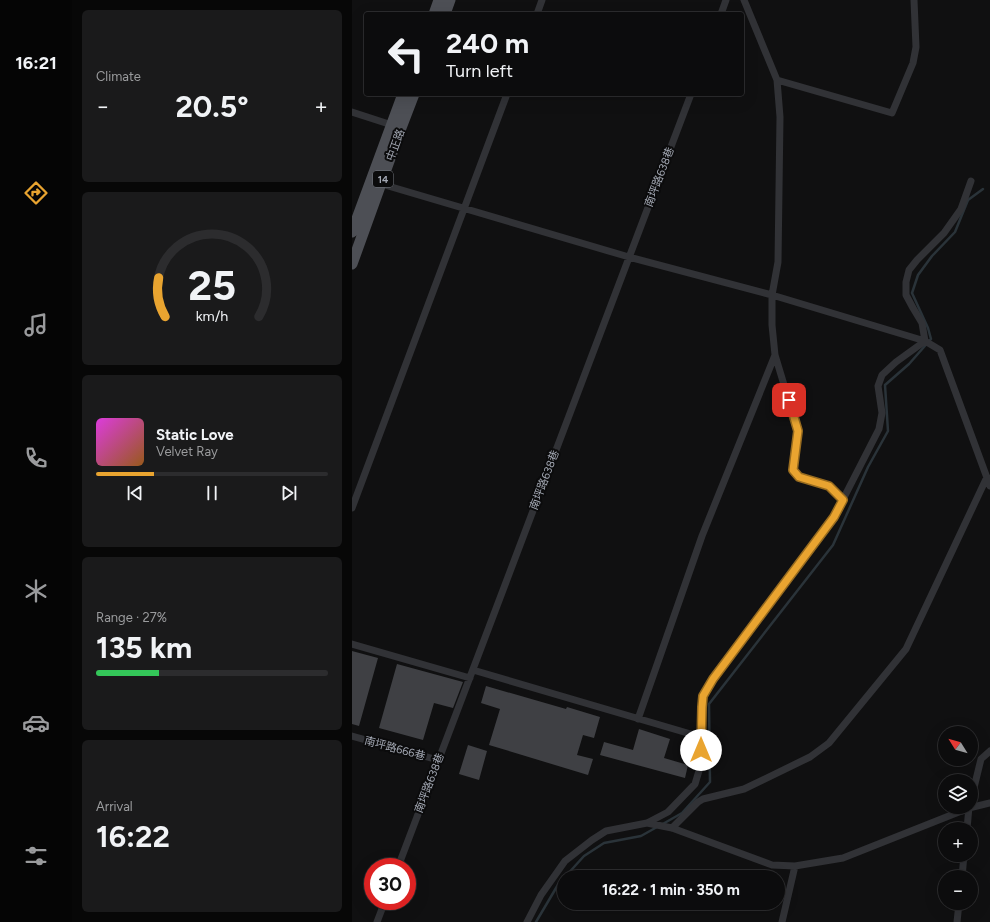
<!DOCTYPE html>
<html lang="en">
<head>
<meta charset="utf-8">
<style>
  :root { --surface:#0c0c0d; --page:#1a1a1b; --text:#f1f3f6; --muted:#9a9b9d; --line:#2c2c2e; --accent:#e9a430 }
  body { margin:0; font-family:Figtree,"Noto Sans TC",sans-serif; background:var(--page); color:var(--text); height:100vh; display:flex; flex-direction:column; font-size:15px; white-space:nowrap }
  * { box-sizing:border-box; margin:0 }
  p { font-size:13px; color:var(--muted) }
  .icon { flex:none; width:22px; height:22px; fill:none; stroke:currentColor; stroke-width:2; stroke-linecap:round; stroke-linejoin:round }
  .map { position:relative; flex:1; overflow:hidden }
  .side { display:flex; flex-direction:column; gap:10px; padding:10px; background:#070707; width:280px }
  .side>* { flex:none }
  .hud { position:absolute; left:12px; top:12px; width:380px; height:84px; border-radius:4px; box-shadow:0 4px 16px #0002,0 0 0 1px var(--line); background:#0c0c0d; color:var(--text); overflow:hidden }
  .needle { width:26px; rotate:307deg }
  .tools { position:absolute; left:586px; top:726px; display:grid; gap:8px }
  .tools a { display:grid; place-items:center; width:40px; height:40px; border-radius:50%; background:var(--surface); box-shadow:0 4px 16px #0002,0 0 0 1px var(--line); font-size:20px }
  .speed { position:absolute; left:12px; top:858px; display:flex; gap:8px; font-size:20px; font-weight:700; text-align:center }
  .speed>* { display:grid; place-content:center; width:52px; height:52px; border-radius:50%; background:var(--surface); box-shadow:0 4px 16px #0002,0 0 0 1px var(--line); line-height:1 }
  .speed .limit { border:6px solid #d22; background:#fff; color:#111 }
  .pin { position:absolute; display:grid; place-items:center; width:34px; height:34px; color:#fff; margin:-17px; border-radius:8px; box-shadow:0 2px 6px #0006 }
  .me { position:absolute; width:44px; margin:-22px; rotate:0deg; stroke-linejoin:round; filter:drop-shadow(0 0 3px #0008) }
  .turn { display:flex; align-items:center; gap:14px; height:84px; padding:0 16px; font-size:18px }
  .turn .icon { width:52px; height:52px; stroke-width:2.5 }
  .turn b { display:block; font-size:28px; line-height:34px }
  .big { font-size:30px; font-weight:700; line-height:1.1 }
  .side .card { flex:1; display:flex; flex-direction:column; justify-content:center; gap:6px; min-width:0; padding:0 14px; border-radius:6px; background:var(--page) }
  .side .dial { align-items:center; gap:0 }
  .dial svg { height:104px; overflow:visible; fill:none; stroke:var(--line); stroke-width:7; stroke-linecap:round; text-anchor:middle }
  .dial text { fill:var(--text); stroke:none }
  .song { display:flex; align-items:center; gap:12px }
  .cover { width:48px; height:48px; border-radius:6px; background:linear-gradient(135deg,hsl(300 70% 55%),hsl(30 70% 35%)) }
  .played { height:4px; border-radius:2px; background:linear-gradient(90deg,var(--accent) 25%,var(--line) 25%) }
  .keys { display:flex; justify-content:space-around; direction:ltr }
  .heat { display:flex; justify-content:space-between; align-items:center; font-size:22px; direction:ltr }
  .charge { height:6px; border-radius:3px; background:linear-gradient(90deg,#34c759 27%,var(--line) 0) }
  .trip { position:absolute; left:205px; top:870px; width:228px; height:40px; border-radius:20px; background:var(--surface); box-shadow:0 4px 16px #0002,0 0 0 1px var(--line); font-weight:700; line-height:40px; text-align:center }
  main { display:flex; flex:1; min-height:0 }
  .dock { display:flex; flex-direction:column; width:72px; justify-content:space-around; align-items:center; background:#050505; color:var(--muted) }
  .dock .icon { width:28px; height:28px }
  .dock .active { color:var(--accent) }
  .dock b { font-size:18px; color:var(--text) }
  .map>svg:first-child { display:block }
</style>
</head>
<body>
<main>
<nav class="dock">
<b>16:21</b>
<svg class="icon active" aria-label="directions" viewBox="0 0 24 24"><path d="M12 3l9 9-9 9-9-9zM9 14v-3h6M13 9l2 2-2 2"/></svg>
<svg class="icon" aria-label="music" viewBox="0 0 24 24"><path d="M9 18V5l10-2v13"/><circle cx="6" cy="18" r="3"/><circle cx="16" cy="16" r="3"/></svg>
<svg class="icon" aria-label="phone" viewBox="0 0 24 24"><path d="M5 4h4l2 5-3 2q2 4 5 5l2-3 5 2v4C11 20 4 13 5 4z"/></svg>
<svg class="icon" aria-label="climate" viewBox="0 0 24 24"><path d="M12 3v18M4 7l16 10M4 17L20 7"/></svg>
<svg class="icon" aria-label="car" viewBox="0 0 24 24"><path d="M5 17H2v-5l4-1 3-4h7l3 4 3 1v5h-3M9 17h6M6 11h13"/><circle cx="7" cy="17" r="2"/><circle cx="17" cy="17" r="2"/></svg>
<svg class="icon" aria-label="filters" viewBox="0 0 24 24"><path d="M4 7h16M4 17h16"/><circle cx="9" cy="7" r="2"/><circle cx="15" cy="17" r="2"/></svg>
</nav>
<section class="side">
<div class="card"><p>Climate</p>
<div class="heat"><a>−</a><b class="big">20.5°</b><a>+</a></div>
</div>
<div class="card dial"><svg viewBox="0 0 100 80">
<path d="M14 69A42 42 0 1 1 86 69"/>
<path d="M14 69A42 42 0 0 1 9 39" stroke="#e9a430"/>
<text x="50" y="56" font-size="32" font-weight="700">25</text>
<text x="50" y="72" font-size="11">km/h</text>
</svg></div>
<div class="card">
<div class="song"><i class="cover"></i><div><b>Static Love</b><p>Velvet Ray</p></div></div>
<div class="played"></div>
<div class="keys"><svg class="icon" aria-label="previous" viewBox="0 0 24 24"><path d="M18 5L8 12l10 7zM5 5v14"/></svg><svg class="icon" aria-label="pause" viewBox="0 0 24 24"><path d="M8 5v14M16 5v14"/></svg><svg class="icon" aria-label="next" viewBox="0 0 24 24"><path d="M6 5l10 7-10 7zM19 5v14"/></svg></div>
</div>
<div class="card"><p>Range · 27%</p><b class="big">135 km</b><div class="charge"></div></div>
<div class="card"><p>Arrival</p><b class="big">16:22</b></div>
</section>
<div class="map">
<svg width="638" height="922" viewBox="0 0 638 922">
  <rect width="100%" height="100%" fill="#101011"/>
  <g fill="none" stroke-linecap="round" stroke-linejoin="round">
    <path stroke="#2a3339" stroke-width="2.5" d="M309 825 330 813 358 782 357 704 481 545 516 467 536 431 533 385 557 364 579 339 576 328 560 293 566 275 580 256 603 232 616 200 631 189
      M213 877 232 856 252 843 289 836 305 827
      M184 922 207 883 212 878"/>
  </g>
  <path fill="#3f4044" d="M0 651 26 658 7 726 0 724Z
    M45 664 111 682 101 708 82 703 71 740 27 728Z
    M134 686 214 709 215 707 248 717 242 738 231 735 225 755 241 759 236 775 137 745 148 709 129 703Z
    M287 729 318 739 312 758 336 765 333 778 248 755 252 742 281 750Z
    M116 745 135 751 127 780 107 774Z"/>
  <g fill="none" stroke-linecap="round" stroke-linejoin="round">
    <path stroke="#313236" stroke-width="7" d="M392 0 425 80 428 117 426 262 420 295V325L423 355 446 431 441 470 447 477 477 486 491 500
      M185 14 190 0
      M369 14 374 0
      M425 80 540 113 561 63 564 47 562 0
      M0 112 43 126
      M26 183 277 257 420 295 573 341 588 350 638 486
      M0 508 155 94
      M0 644 118 678
      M121 670 349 737
      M286 719 350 536 423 355
      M0 736 86 760
      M619 800 629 759 638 751
      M295 823 320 828 420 865 443 866 491 858 617 808 638 803
      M320 828 346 802 351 799 392 789 458 757 477 743 554 649 635 477
      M615 829 617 807
      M46 867 339 94
      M610 877 612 855
      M25 922 33 901
      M175 922 189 895 213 861 240 840 254 831 295 823 316 812 343 784 349 764 350 707 351 695 361 679 482 517 527 429 530 413 526 386 530 375 544 362 573 341 570 323 561 308 554 295V282L557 270 565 260 592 233 609 209 619 181
      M430 922 443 866
      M605 922 607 903"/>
    <path stroke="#4d4f55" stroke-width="11" d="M82 14 87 0
      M93 14 98 0
      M0 232 51 94
      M0 264 49 128 62 94"/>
  </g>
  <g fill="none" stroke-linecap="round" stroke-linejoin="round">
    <defs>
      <path id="route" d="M349 750 350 707 351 696 361 679 482 517 491 500 477 486 447 477 441 470 446 431 437 400"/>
    </defs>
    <use href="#route" stroke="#976b1f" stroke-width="10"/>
    <use href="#route" stroke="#e9a430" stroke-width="7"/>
  </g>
  <g text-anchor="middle" stroke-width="4" stroke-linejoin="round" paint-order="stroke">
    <rect fill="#0b0b0c" stroke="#757880" stroke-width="1" x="21" y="171" width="20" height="16" rx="3"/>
    <g font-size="10" font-weight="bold" fill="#a2a7b2">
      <text x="31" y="183">14</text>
    </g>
    <g font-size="11" fill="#a2a7b2" stroke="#0b0b0c">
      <text transform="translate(43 145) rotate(-70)" y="4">中正路</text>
      <text transform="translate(307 177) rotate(-69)" y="4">南坪路638巷</text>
      <text transform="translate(192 480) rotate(-69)" y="4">南坪路638巷</text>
      <text transform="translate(43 748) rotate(15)" y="4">南坪路666巷</text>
      <text transform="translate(77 783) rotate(-69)" y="4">南坪路638巷</text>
    </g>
  </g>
</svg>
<div class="tools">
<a><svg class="needle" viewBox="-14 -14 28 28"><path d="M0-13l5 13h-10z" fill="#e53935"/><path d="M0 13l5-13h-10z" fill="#9a9b9d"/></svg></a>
<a><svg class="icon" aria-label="layers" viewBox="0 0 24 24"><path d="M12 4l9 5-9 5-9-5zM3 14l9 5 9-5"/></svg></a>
<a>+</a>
<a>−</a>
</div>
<div class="speed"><div class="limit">30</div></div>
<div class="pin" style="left:437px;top:400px;background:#d93025"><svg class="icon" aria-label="arrive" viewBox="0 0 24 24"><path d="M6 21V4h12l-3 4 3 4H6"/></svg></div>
<svg class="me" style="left:349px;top:750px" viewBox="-20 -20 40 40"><circle r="19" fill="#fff"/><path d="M0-13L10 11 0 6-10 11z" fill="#e9a430"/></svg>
<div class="trip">16:22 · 1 min · 350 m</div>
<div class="hud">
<div class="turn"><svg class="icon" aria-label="left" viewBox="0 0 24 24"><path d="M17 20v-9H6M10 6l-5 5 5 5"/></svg><div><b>240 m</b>Turn left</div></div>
</div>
</div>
</main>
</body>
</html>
